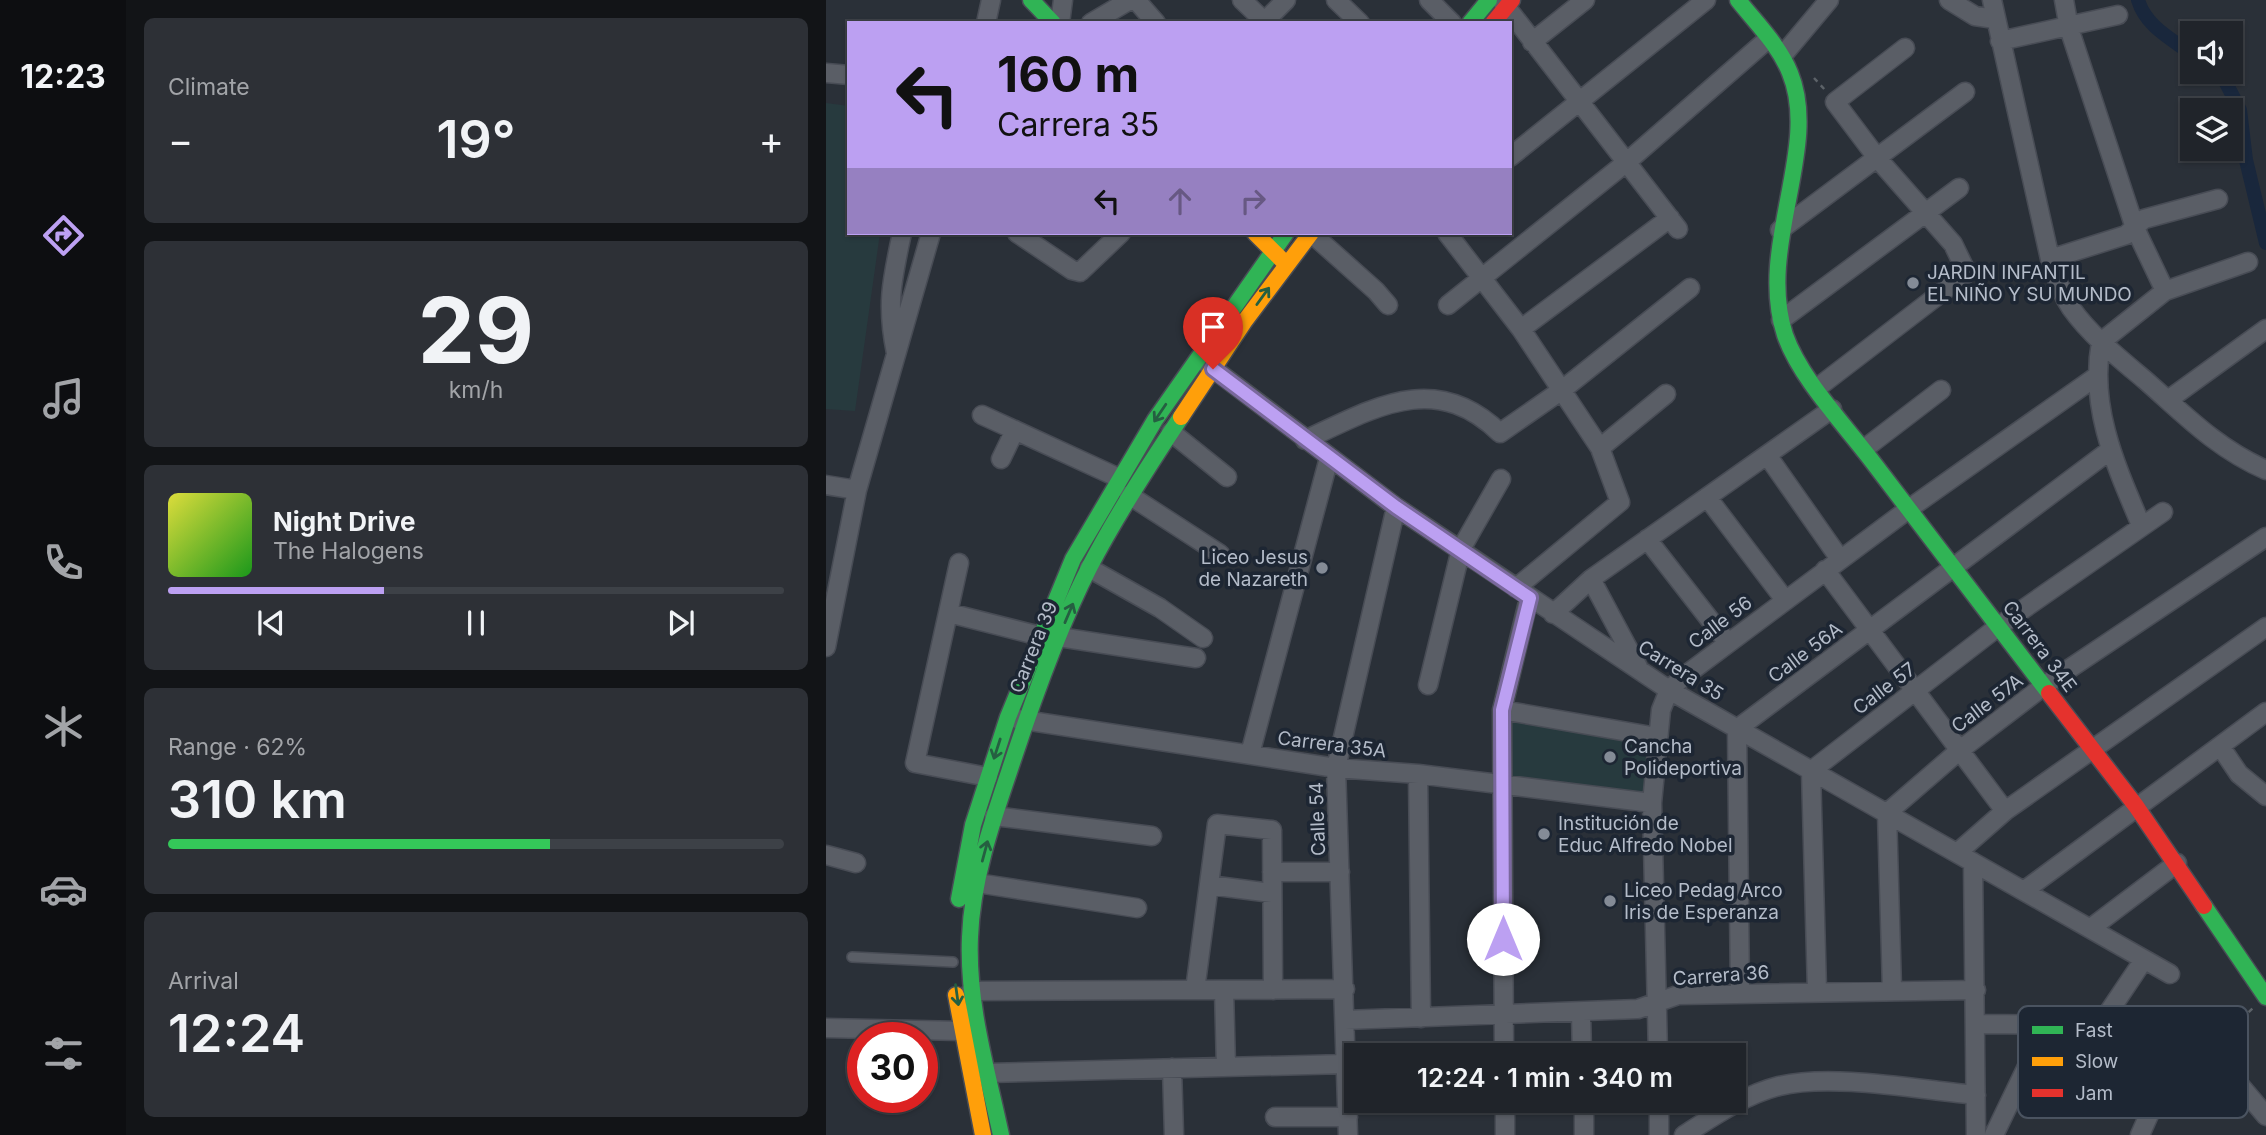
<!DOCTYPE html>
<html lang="en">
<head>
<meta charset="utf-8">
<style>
  :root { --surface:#20242a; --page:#2d3036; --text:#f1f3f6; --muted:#a2a4a8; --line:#3d4147; --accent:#bca0f2 }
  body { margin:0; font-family:Inter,sans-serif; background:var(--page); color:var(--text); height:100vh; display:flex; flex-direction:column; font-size:26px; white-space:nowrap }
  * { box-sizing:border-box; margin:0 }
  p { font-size:23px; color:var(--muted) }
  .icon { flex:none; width:38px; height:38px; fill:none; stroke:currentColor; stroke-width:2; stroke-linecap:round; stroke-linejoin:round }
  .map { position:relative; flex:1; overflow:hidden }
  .side { display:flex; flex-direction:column; gap:18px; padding:18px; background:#121417; width:700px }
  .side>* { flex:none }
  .guide { position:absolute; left:21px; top:21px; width:665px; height:214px; border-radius:0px; box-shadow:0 2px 5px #0004,0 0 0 2px var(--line); background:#bca0f2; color:#111; overflow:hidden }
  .controls { position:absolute; left:1354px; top:21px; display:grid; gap:14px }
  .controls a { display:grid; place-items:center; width:63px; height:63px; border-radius:0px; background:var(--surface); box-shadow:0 2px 5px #0004,0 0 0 2px var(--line); font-size:35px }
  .speed { position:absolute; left:21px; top:1022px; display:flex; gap:14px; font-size:35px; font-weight:700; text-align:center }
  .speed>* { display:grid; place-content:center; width:91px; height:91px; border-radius:50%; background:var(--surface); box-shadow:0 2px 5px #0004,0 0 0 2px var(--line); line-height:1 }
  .speed .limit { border:10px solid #d22; background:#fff; color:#111 }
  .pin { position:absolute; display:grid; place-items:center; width:60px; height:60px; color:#fff; margin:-72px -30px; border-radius:50% 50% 50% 0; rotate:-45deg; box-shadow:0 0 7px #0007 }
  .pin .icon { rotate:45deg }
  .me { position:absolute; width:77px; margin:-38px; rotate:0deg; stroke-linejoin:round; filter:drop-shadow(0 0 5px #0008) }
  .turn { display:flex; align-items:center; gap:24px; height:147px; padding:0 35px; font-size:32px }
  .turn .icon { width:91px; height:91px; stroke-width:2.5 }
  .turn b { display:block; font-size:49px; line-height:60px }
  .lanes { display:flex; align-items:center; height:66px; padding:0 35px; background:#0003; justify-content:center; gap:35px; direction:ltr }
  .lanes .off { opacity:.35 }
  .big { font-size:52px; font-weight:600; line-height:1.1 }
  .side .card { flex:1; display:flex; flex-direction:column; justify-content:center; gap:10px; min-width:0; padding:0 24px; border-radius:10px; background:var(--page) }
  .side .dial { align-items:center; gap:0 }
  .dial b { font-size:91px; line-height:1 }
  .song { display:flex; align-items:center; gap:21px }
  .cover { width:84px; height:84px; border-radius:10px; background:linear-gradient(135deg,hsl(60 70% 55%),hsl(120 70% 35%)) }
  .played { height:7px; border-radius:4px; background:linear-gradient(90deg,var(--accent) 35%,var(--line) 35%) }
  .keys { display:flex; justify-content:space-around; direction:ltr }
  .heat { display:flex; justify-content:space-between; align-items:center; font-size:38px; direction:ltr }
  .charge { height:10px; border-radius:5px; background:linear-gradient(90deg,#34c759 62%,var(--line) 0) }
  .trip { position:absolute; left:518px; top:1043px; width:402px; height:70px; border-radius:0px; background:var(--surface); box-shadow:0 2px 5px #0004,0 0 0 2px var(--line); font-weight:600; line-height:70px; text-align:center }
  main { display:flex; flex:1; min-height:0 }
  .menu { display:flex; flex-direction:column; width:126px; justify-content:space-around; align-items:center; background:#0d0e11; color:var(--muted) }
  .menu .icon { width:49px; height:49px }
  .menu .on { color:var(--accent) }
  .menu b { font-size:32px; color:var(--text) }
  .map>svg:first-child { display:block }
</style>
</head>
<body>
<main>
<nav class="menu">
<b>12:23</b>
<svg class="icon on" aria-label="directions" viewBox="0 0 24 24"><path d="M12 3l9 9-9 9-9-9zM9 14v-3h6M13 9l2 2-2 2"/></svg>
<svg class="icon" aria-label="music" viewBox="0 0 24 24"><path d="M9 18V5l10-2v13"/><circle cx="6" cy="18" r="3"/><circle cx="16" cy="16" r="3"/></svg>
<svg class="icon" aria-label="phone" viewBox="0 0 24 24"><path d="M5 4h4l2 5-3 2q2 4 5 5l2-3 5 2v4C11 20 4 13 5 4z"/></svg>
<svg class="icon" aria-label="climate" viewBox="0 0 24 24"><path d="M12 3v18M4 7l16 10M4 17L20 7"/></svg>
<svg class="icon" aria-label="car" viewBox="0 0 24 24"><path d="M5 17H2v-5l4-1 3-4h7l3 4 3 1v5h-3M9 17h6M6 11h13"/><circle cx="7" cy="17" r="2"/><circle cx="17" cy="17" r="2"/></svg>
<svg class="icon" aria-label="filters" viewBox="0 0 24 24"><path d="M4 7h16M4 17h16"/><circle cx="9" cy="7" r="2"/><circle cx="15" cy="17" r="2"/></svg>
</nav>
<section class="side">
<div class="card"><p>Climate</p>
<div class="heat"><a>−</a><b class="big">19°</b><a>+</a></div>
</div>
<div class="card dial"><b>29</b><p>km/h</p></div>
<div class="card">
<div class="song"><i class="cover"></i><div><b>Night Drive</b><p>The Halogens</p></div></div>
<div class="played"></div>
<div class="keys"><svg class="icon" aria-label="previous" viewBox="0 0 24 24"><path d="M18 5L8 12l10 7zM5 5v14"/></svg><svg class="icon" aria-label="pause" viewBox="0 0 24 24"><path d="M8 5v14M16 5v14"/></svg><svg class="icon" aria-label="next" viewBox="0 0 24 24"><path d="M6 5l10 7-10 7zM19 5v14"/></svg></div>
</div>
<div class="card"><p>Range · 62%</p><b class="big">310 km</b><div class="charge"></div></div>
<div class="card"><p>Arrival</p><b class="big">12:24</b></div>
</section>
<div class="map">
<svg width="1440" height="1135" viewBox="0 0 1440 1135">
  <rect width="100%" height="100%" fill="#2a3038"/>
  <path fill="#273a3e" d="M0 103 23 106V233H54L29 411 0 409Z
    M676 710 831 737 826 803 676 787Z"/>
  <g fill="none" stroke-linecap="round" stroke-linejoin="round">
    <path stroke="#19273c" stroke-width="14" d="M1312 0C1320 27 1346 39 1367 55
      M1388 72 1398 79 1414 110 1420 160 1440 243"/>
    <defs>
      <path id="lane" d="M26 957 127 962"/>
      <path id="street" d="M310 0 330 23
        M416 0 440 23
        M510 0 534 23
        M603 0 626 23
        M675 0 852 229
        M1123 0 1149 16 1169 19
        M1166 0 1224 259C1230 276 1235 293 1245 308 1265 336 1293 358 1319 380 1359 415 1390 448 1440 470
        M1238 0 1243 28 1309 228 1339 291
        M160 23 165 0
        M234 23 237 0
        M265 23 304 0
        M437 23 460 0
        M1174 41 1292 15
        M706 42 759 0
        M957 55 1003 0
        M0 73 23 75
        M684 157 880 0
        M954 230 1139 92
        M191 233 246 270 254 272 295 233
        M485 233 550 291 562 305
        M621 233 695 329 774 448 794 502 690 588
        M1224 259 1300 235 1318 219 1392 199
        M622 305 802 161 942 39
        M955 320 1133 188
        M695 329 844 218
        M70 353C60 304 66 280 76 233
        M377 361 570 507 843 690 1344 974
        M991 388 1141 273 1127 244 1052 159 1009 102 1079 48
        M1342 400 1440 329
        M156 415 293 478
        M345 432 401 477
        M479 440C548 408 609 370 674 433L736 390 864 288
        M774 448 840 394
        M1038 449 1115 390
        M941 455 1014 559
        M175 459 189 430
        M0 485 31 490
        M303 495 394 554
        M881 497 959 600
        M1315 525C1290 466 1263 408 1275 342L1339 291 1422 262
        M821 539 902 643
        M133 563 89 763 162 777
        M263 568 334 608 377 638
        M999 570 1179 811
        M765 579 812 667
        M123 613 214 636
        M727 614 765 579 1006 409
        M233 637 370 658
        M0 647 31 490 105 233
        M602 685 635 549 675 479
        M676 710 831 737
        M191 719 510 768 592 774 826 803
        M1394 746 1413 774 1440 796
        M424 754 503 458
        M592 774 595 1018
        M168 816 326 836
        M1131 853 1179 811 1440 627
        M0 855 30 863
        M1147 862 1150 1135
        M446 872H514
        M151 883 311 908
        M383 885 446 893
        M1199 890 1440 712
        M1265 928 1351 863
        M369 990 391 824 446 830 447 990
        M398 990 400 1067
        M1066 990 1061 813 1134 750 1219 685 1440 537
        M145 991 519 989
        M991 991 985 771 1173 626 1337 512
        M914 992 911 729 1283 451
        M755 1013 756 1055
        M519 1020 812 1009 852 995 1150 990
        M1151 1024 1274 1025 1317 961
        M0 1028 136 1031
        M678 1055 676 710 703 598
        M832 1055 826 803 835 710 843 690 857 677 1084 508 1271 376
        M346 1068 348 1135
        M162 1073 520 1064
        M679 1101V1135
        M758 1101V1135
        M833 1101V1135
        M449 1117H522
        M522 1135 510 768 570 507
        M858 1135C888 1116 918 1095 953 1086 1007 1073 1094 1090 1150 1095
        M1168 1135 1221 1025
        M1314 1135 1334 1090 1384 1050 1440 1116"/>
      <path id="fast" d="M205 0 227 23
        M912 0C930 23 953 45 964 73 995 148 930 247 959 335 974 378 1018 424 1046 461 1105 538 1164 616 1223 693
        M644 23 663 0
        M133 899 147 825 182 717 247 559 329 420 460 233
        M1378 906 1440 997
        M175 1135C161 1070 141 1004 144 937 146 881 165 825 183 772 205 705 232 628 264 566 291 514 323 465 355 417"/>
      <path id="slow" d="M429 233 458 262
        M355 417 418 322 485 233
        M130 995 157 1135"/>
      <path id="jam" d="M667 23 686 0
        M1223 693 1310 806 1378 906"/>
    </defs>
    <use href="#lane" stroke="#484c55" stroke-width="12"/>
    <use href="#street" stroke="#484c55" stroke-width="21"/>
    <use href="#fast" stroke="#484c55" stroke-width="19"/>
    <use href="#slow" stroke="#484c55" stroke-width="19"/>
    <use href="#jam" stroke="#484c55" stroke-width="19"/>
    <path stroke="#5c6268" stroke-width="2.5" stroke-dasharray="5 5" stroke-linecap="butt" d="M988 78 1000 91
      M1394 1040 1427 1008"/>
    <use href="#lane" stroke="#5a5e66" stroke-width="9"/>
    <use href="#street" stroke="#5a5e66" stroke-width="18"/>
    <use href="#fast" stroke="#30b455" stroke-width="16"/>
    <use href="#slow" stroke="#ff9f0a" stroke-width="16"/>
    <use href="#jam" stroke="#e5322d" stroke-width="16"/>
  </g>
  <defs><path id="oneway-shaft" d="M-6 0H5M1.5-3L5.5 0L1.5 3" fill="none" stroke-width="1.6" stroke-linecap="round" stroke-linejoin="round" transform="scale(1.75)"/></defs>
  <g stroke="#255f41">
    <use href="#oneway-shaft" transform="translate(437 296) rotate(-54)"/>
    <use href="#oneway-shaft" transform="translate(334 413) rotate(124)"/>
    <use href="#oneway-shaft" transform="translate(243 613) rotate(-67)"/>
    <use href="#oneway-shaft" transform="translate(171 749) rotate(108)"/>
    <use href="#oneway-shaft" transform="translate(159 851) rotate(-75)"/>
    <use href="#oneway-shaft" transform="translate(131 995) rotate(82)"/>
  </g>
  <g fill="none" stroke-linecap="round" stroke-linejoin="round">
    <defs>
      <path id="route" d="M387 369 570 507 704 598 676 710 677 939"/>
    </defs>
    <use href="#route" stroke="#7a689d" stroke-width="18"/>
    <use href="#route" stroke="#bca0f2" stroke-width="12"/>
  </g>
  <g fill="#848b96" stroke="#1d2633" stroke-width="2.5">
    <circle cx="1087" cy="283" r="7"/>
    <circle cx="496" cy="568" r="7"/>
    <circle cx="784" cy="757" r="7"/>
    <circle cx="718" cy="834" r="7"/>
    <circle cx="784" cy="901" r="7"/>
  </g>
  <g text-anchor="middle" stroke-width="7" stroke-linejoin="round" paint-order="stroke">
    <g font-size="19" fill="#b4bcc9" stroke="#1d2633" text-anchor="start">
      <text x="1101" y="279">JARDIN INFANTIL<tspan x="1101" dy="22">EL NIÑO Y SU MUNDO</tspan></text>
      <text x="482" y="564" text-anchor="end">Liceo Jesus<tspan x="482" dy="22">de Nazareth</tspan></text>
      <text x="798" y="753">Cancha<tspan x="798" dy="22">Polideportiva</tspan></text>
      <text x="732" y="830">Institución de<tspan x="732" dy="22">Educ Alfredo Nobel</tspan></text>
      <text x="798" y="897">Liceo Pedag Arco<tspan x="798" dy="22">Iris de Esperanza</tspan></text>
    </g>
    <g font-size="19" fill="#b4bcc9" stroke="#1d2633">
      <text transform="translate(894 622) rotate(-37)" y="7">Calle 56</text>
      <text transform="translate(1214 646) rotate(53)" y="7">Carrera 34E</text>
      <text transform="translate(207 647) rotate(-68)" y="7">Carrera 39</text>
      <text transform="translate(979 652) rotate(-37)" y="7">Calle 56A</text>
      <text transform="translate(855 670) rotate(32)" y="7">Carrera 35</text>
      <text transform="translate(1058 688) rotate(-37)" y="7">Calle 57</text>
      <text transform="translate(1161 703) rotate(-37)" y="7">Calle 57A</text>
      <text transform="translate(506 744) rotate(7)" y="7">Carrera 35A</text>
      <text transform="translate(491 819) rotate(-92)" y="7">Calle 54</text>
      <text transform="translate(895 975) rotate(-4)" y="7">Carrera 36</text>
    </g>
  </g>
  <rect x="1192" y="1006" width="230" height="112" rx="10" fill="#1d2633" stroke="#4a5360" stroke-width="2"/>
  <rect x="1206" y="1026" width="31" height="8" fill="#30b455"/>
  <rect x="1206" y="1057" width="31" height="9" fill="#ff9f0a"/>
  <rect x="1206" y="1089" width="31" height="8" fill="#e5322d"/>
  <g font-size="19" fill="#b4bcc9">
    <text x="1249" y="1037">Fast</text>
    <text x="1249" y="1068">Slow</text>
    <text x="1249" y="1100">Jam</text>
  </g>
</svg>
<div class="controls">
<a><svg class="icon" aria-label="sound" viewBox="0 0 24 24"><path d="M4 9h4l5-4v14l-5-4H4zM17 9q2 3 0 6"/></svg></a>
<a><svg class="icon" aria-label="layers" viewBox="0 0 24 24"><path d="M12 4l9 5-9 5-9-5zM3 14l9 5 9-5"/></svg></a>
</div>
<div class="speed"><div class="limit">30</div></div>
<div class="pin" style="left:387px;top:369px;background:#d93025"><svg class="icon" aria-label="arrive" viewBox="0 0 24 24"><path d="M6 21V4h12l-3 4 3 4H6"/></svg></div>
<svg class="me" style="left:677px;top:939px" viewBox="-20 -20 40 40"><circle r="19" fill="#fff"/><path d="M0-13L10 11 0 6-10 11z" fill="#bca0f2"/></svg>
<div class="trip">12:24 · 1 min · 340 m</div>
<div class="guide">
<div class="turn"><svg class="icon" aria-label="left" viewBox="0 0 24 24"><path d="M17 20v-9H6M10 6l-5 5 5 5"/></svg><div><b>160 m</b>Carrera 35</div></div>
<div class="lanes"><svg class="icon" aria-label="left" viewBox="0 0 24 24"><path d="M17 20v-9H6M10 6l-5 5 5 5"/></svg><svg class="icon off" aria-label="ahead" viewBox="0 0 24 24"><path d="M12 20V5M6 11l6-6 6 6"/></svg><svg class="icon off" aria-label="right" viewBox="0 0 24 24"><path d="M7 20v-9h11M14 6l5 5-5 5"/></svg></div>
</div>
</div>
</main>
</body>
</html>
